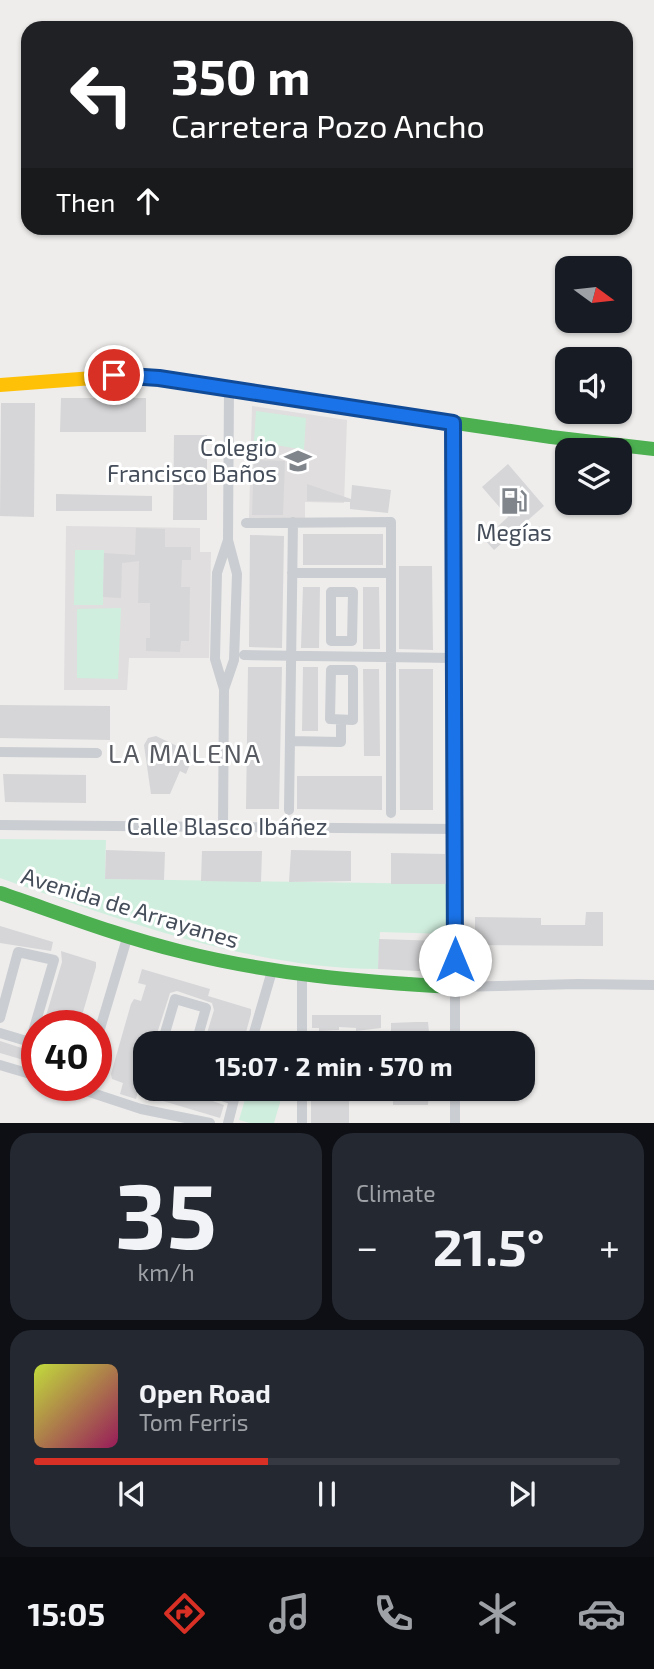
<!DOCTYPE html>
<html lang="en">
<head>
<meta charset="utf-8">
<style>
  :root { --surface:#171b24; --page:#242831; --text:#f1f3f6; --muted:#9ea1a6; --line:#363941; --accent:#d93025 }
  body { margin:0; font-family:"Exo 2",sans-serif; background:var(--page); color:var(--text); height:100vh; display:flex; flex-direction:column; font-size:26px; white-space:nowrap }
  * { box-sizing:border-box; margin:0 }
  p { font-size:23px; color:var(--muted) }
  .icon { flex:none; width:38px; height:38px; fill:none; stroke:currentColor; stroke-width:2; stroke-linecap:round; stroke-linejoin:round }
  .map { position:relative; height:1123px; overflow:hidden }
  .sheet { display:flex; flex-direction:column; gap:10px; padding:10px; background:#0d0f14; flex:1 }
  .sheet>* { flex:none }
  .guide { position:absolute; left:21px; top:21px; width:612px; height:214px; border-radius:21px; box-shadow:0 2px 5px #0004; background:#202124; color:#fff; overflow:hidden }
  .needle { width:46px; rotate:105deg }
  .buttons { position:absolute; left:555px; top:256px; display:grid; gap:14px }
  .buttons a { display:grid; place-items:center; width:77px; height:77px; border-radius:14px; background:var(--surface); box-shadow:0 2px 5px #0004; font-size:35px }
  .speed { position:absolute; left:21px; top:1010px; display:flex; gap:14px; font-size:35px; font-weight:700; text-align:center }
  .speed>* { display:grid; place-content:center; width:91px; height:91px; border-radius:50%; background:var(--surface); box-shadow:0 2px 5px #0004; line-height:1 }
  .speed .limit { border:10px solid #d22; background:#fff; color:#111 }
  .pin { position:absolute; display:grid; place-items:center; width:60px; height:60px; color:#fff; margin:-30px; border:4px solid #fff; border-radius:50%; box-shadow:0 2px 7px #0007 }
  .me { position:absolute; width:77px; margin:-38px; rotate:0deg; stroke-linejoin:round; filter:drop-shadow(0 0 5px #0008) }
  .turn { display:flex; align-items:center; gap:24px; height:147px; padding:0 35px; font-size:32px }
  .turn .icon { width:91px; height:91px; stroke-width:2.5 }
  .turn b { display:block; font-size:49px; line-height:60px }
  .then { display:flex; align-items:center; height:66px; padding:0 35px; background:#0003; gap:14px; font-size:26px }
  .big { font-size:52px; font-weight:700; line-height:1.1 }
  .sheet .card { flex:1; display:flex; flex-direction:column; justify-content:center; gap:10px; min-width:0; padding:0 24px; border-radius:21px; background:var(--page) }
  .sheet .dial { align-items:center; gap:0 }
  .dial b { font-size:91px; line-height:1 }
  .song { display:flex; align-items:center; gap:21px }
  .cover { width:84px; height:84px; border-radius:10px; background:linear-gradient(135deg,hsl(70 70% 55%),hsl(330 70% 35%)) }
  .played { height:7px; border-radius:4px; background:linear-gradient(90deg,var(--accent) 40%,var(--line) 40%) }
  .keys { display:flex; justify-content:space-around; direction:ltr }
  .heat { display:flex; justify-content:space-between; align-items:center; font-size:38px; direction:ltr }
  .sheet .tiles { flex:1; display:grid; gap:10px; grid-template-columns:1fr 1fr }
  .card:last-child { grid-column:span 2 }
  .trip { position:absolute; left:133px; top:1031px; width:402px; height:70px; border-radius:21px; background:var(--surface); box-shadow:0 2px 5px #0004; font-weight:700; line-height:70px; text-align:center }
  .tabs { display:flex; height:112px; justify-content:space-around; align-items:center; background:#090b0e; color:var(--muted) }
  .tabs .icon { width:49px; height:49px }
  .tabs .current { color:var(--accent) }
  .tabs b { font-size:32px; color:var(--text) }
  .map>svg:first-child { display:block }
</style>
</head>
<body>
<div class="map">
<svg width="654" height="1123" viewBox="0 0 654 1123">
  <rect width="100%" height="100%" fill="#eeedec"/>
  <path fill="#e0dede" d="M252 406 347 420 344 503 305 502V519L249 518Z
    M66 526 200 528V552H211L209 658H129L127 690H64Z"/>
  <path fill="#d0eede" d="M256 411 306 418 304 450 254 441Z
    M75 550H104L103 605H74Z
    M121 608 118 679 77 678V609Z
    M0 839 106 840 105 879 447 884V934L380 932 378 969C250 968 120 920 0 878Z
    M248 1089H284L274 1123H250L239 1120Z"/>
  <path fill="#d6d6d8" d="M61 398H146V432H60Z
    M1 403H35L34 517 0 516Z
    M174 435H207V520H173Z
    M254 460 285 461 283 515H252Z
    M508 464 544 506 494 550 484 539 508 517 482 487Z
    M307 484 351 499 352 485 391 490 388 513 350 509V502L307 501Z
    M56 494 152 496V511H56Z
    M136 528 165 529V547H191V560H182L181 587H190L189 641H181L180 652 146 651V638H150V603H138L139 561 122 563 121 598 103 597 104 553 135 555Z
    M303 534H383V565H303Z
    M250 535 284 536 282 648 249 647Z
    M399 566H432L433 650 399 649Z
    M303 587H320L319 648H301Z
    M363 587H379L380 649H363Z
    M248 667H282L279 809H246Z
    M303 667H318V731H302Z
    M363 669H379L380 756H364Z
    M399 669H433V810H400Z
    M0 705 110 706V740L0 738Z
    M156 736 194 754 186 774 180 771 170 794H151L144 745 148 738Z
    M3 774 86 775V803L5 802Z
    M297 776H382V810L297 809Z
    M106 850 165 852 164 880 105 879Z
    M291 850 351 851V881L289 882Z
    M202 851H262L261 882 201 881Z
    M391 853 445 854V884H391Z
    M586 912H603V946L475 945V917L541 918V925H585Z
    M0 926 53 942 51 951 0 943Z
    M379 939 441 941 439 972 378 969Z
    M61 951 96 962V967L79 1026H43L62 962Z
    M142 969 210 989 208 996 251 1009V1014L243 1043H204L214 1010 212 1003 177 991 170 993 154 1043H145V1089L139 1087 136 1099 120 1094 123 1083 112 1079 111 1074 131 1004 134 999 141 1001 146 985 138 983Z
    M312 1015H381V1028L356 1031V1028L339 1027V1030L319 1031V1028H312Z
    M416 1022H428L430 1043H391V1023Z
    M0 1041 28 1050 37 1049V1064L0 1053Z
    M156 1088H175L224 1105 220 1118 153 1098Z
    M311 1088H349V1123H311Z
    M391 1088H429L428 1105H393V1101H391Z"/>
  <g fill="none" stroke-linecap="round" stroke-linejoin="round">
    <path stroke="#cacdd1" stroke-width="10" d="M246 523 391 522V813
      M292 573H391
      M331 592H353L352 641H331Z
      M244 655 454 658
      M331 670H353V720L330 719Z
      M224 689 234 660 237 574 228 540 229 389
      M290 741 341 742V720
      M0 752 97 753
      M289 810 293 522
      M0 825 455 829
      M223 827 224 689 215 659 217 573 228 540
      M0 1018 18 952 54 960 30 1042 0 1033
      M96 1042 128 935
      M162 1043 175 999 206 1008 196 1043
      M251 1043 272 971
      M302 1043V976
      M455 1043V987L578 984 654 985
      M0 1065 37 1076
      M68 1085 141 1109 210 1123
      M199 1088 234 1100
      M455 1088V1123
      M228 1123 237 1088
      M302 1123V1088"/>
    <path stroke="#4caf50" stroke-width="14" d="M224 389 551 437 654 449
      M0 893C59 913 118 936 179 951 269 974 362 982 455 987L452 423"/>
    <path stroke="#ffc107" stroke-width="14" d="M0 385 133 375 224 389"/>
  </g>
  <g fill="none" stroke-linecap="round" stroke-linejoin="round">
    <defs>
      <path id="route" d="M114 375 159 378 453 423 455 960"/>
    </defs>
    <use href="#route" stroke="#114b97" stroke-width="18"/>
    <use href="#route" stroke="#1a73e8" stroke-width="12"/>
  </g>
  <defs>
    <symbol id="school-bare" viewBox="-9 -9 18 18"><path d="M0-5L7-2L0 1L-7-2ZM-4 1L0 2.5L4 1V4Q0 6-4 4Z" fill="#80858c" stroke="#fff" stroke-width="2.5" paint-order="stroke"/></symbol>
    <symbol id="fuel-bare" viewBox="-9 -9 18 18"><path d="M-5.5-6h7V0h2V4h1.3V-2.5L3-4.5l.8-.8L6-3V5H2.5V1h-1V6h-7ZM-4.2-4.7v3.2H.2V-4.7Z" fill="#80858c" stroke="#fff" stroke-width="2.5" paint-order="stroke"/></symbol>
  </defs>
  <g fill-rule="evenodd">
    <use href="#school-bare" x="279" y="442" width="38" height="38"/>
    <use href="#fuel-bare" x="495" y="482" width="38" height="38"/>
  </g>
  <g text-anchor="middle" stroke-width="6" stroke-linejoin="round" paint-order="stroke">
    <g font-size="23" fill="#444d59" stroke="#fff" text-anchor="end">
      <text x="277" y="456">Colegio<tspan x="277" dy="26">Francisco Baños</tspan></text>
      <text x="514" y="541" text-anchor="middle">Megías</text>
    </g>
    <g font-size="23" fill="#444d59" stroke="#fff">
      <text x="227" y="835">Calle Blasco Ibáñez</text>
      <text transform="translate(130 908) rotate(17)" y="8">Avenida de Arrayanes</text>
    </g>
    <g font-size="26" letter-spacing="2" fill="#585b61" stroke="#fff">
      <text x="185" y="763">LA MALENA</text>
    </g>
  </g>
</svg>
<div class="buttons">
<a><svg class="needle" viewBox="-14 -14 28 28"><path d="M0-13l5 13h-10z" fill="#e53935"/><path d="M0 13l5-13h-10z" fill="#9ea1a6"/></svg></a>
<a><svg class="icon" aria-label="sound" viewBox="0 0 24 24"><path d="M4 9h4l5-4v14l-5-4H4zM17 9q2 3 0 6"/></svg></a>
<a><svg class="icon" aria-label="layers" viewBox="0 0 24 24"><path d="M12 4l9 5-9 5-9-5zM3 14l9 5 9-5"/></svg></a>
</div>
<div class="speed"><div class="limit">40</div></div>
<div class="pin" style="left:114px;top:375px;background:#d93025"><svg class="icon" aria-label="arrive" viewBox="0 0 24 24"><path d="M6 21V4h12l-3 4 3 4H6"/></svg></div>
<svg class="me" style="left:455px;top:960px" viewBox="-20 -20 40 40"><circle r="19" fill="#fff"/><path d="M0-13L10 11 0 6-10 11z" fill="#1a73e8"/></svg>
<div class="trip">15:07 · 2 min · 570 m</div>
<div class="guide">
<div class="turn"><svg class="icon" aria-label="left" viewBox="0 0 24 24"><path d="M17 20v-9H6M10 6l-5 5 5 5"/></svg><div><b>350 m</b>Carretera Pozo Ancho</div></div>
<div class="then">Then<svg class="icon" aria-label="ahead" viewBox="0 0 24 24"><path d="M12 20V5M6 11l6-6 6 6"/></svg></div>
</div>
</div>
<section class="sheet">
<div class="tiles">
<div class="card dial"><b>35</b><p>km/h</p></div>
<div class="card"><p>Climate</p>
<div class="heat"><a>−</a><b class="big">21.5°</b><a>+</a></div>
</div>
<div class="card">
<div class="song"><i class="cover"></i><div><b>Open Road</b><p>Tom Ferris</p></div></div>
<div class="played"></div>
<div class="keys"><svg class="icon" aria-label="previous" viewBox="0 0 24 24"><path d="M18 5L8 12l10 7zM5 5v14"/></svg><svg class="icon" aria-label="pause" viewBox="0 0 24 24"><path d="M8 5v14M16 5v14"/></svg><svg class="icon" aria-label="next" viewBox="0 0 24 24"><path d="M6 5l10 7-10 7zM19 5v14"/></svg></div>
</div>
</div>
</section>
<nav class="tabs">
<b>15:05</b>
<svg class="icon current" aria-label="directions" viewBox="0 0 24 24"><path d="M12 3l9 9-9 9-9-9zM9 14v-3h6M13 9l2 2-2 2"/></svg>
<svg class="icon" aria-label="music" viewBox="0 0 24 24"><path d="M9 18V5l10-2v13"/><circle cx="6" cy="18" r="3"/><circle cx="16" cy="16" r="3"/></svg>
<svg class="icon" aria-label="phone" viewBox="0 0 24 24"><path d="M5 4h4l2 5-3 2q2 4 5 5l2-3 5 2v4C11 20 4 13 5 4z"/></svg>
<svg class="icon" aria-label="climate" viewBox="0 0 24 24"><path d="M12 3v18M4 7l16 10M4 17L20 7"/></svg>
<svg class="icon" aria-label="car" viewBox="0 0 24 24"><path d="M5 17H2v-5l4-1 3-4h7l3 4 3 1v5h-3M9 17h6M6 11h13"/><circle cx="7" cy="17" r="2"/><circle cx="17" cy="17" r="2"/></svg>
</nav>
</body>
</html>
